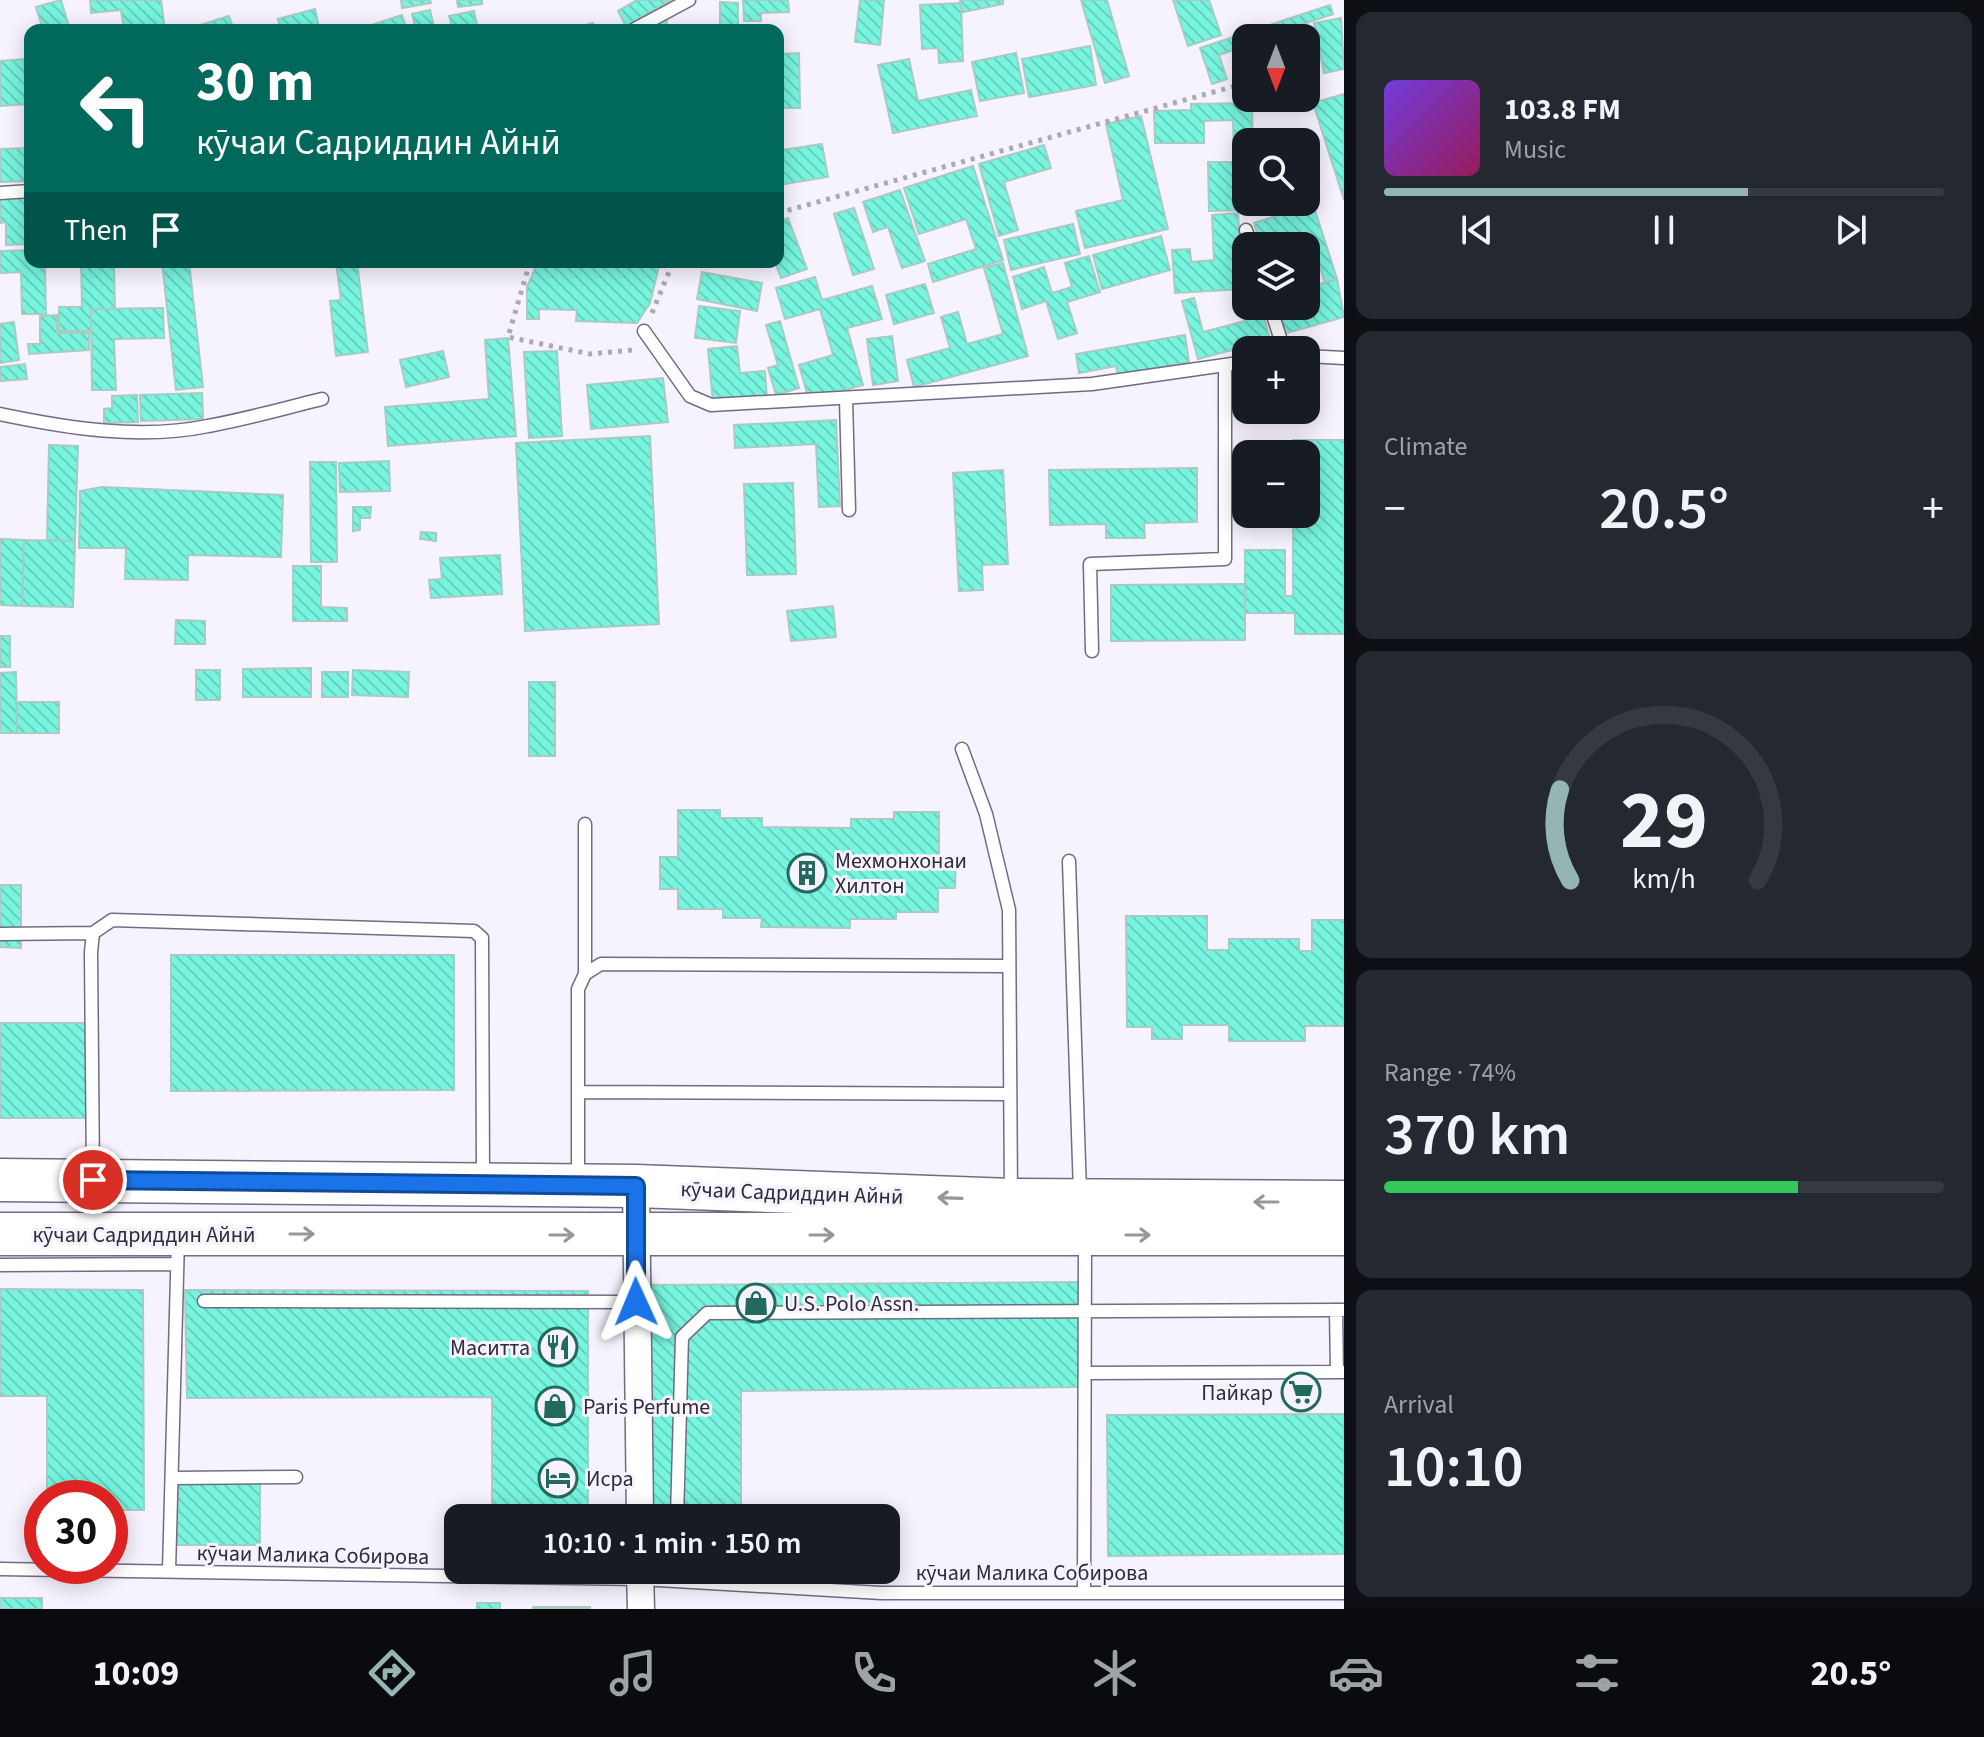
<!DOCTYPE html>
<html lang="en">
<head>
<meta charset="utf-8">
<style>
  :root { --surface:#171b24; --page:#242831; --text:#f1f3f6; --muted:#9ea1a6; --line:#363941; --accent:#94b5b2 }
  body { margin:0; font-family:"Source Sans 3",sans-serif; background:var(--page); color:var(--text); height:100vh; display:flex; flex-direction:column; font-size:30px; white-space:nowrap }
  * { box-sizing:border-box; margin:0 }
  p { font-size:26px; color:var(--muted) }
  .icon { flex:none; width:44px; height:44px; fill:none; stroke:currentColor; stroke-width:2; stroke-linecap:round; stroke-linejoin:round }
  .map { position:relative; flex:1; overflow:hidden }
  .panel { display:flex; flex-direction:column; gap:12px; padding:12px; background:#0d0f14; width:640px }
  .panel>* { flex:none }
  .top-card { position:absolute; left:24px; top:24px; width:760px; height:244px; border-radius:16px; box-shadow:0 4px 20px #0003; background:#00695c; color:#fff; overflow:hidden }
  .needle { width:52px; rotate:180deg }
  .tools { position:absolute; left:1232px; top:24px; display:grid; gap:16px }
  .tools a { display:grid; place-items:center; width:88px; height:88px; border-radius:16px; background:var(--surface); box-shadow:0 4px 20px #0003; font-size:40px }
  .speed { position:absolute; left:24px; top:1480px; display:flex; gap:16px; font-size:40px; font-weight:700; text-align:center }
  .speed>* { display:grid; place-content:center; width:104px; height:104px; border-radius:50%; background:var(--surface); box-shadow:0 4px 20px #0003; line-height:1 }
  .speed .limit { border:12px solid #d22; background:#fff; color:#111 }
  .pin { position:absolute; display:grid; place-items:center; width:68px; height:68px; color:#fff; margin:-34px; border:4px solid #fff; border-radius:50%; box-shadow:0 2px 8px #0007 }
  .me { position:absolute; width:88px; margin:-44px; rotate:359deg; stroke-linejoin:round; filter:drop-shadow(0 0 6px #0008) }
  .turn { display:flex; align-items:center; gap:28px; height:168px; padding:0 40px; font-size:36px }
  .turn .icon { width:104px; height:104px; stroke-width:2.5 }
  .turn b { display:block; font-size:56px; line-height:68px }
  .then { display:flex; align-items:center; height:76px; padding:0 40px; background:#0003; gap:16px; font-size:30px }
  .big { font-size:60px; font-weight:600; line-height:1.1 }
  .panel .card { flex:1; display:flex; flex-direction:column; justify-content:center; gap:12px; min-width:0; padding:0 28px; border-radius:16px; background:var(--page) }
  .panel .dial { align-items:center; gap:0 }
  .dial svg { height:208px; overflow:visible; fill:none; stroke:var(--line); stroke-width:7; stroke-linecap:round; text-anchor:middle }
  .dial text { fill:var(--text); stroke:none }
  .song { display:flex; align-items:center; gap:24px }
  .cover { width:96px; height:96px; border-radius:12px; background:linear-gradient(135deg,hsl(260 70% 55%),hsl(330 70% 35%)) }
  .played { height:8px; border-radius:4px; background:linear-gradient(90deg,var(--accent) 65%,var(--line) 65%) }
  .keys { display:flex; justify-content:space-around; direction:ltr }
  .heat { display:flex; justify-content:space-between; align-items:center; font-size:44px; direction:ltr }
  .charge { height:12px; border-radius:6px; background:linear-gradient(90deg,#34c759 74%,var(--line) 0) }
  .trip { position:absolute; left:444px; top:1504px; width:456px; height:80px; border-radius:16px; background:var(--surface); box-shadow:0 4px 20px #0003; font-weight:600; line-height:80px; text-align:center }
  .menu { display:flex; height:128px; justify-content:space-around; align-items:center; background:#090b0e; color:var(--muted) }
  .menu .icon { width:56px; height:56px }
  .menu .selected { color:var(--accent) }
  .menu b { font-size:36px; color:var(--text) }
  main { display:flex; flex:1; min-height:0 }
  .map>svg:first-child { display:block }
</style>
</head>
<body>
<main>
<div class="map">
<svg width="1344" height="1609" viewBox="0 0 1344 1609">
  <defs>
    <pattern id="building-back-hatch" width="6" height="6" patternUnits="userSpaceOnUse" patternTransform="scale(2)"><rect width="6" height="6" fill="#77f5df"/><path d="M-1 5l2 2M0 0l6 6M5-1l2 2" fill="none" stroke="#67d2c0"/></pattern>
  </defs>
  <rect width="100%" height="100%" fill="#f6f3fe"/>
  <path fill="url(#building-back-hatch)" stroke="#a8cbc3" stroke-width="2" d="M61 0 70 30H43L36 7Z
    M90 0H161L165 30H124L121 10 91 13Z
    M401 0H430L431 3 402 8Z
    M457 0H482V4L458 7Z
    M637 0H671L626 26 618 11Z
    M743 0H788L789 12 761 13V21H744Z
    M860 0H884L880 45 855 42Z
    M960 0H1003V4L963 12Z
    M1081 0H1107L1129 76 1105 83Z
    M1173 0H1209L1221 35 1188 46Z
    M720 2 738 3V30H720Z
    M961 3 963 61 939 63 938 48 922 49 920 5Z
    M1330 5 1333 14 1282 31 1285 38H1246V46L1219 55 1227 79 1212 84 1200 48Z
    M315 9 319 27 281 30 278 19Z
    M430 10 435 30H416L412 14Z
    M474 11 478 30H453L449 16Z
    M402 15 407 30H363L362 28Z
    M229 16 234 30H195L194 27Z
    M666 17 668 30H645Z
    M1341 18 1344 69 1324 73 1314 23Z
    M593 23 595 30H569V29Z
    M778 30 781 54 799 53 800 108H778Z
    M1090 46 1096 85 1029 97 1022 59Z
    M1016 53 1024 93 980 101 972 62Z
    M24 59 27 104 0 106V61Z
    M909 59 918 101 971 90 977 116 893 133 878 65Z
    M1344 94V200L1313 103Z
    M1252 103 1253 142H1246V202H1254V210L1209 211 1208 162H1234L1233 120 1204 121V143H1155L1154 111 1191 110V104Z
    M1141 116 1168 229 1085 248 1076 211 1123 200 1106 124Z
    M822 144 828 177 778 185V162L784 161 782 150Z
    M1044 145 1051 168 1004 182 1018 230 999 236 979 164Z
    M30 148V181L0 182V149Z
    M973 166 1003 260 933 282 928 264 976 249 966 219 919 234 904 188Z
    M900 190 925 261 902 268 888 227 873 232 863 202Z
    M30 195V244L6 245V222L0 223V196Z
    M1313 204 1337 279 1325 283 1310 237 1281 246H1261L1254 223Z
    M854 208 874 269 853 275 834 214Z
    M1238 213 1243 289 1175 293 1172 250 1190 249 1191 262 1214 260 1212 215Z
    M788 218 807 269 781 278 775 262H778V222Z
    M1073 224 1080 254 1011 270 1004 240Z
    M1161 236 1170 270 1102 289 1093 255Z
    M30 250V262H45L46 314H22L21 272 0 273V251Z
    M1089 256 1100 292 1067 302 1077 333 1058 339 1046 301 1022 309 1013 277 1044 267 1052 293 1072 287 1065 263Z
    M81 262H114L115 309H91V331H59V307H82Z
    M162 262H189L203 387 176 390Z
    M336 262H357L368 352 336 356 330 301 341 300Z
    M660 262 650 303 637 323 576 321 577 310 539 309V319H527V287L536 266 559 267V263L576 262Z
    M1003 263 1028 356 914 387 907 360 950 348 941 317 958 312 967 344 1003 334 984 268Z
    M702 272 762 283 757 311 697 299Z
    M815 277 822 300 872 286 882 319 847 328 863 385 809 400 799 365 833 355 820 309 785 319 776 288Z
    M1337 279 1344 317 1283 334 1275 306H1306V288Z
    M925 284 934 313 894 324 886 295Z
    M1246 291V306H1261L1270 340 1198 359 1182 301 1194 298 1203 332 1245 321 1237 293Z
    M699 306 740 311 736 343 695 338Z
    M163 308 164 338 114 339 116 390H92L91 309Z
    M57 315V333H89V350L29 354 28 344H40V316Z
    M780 321 799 388 776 395 768 368 778 365 766 325Z
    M14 322 19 360 0 363V324Z
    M1185 335 1189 362 1118 375 1116 366 1079 373 1076 354Z
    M892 336 898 381 873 385 867 339Z
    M508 338 516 436 388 446 385 407 489 399 485 340Z
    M737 346 740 373 765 371 767 398 713 403 708 349Z
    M443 351 449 377 406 387 400 360Z
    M557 351 562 436 529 438 524 352Z
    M25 364 27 379 0 381V367Z
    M663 378 668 422 591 429 587 385Z
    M202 393 203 419 141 421 140 395Z
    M137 395 138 422 104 423V409L112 408V396Z
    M836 420 840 506 819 507 816 444 735 448 734 425Z
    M650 436 659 624 525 631 516 443Z
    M1293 440H1344V634H1295V613H1245V550H1285V596H1293V514H1306V454H1293Z
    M49 445 78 446 75 541 47 540Z
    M389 461 390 491 340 492 339 463Z
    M310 462H336L337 562H311Z
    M1197 468V522L1144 523 1145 538H1106V524L1050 525 1049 470Z
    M1003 470 1008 564 982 565 983 590 959 591 953 473Z
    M793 483 796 574 747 575 744 484Z
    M102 487 283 495 281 557 188 555V580L125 579 126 548H79L80 491Z
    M353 507H371L370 518H360V530L353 531Z
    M421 532 436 533V541L420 539Z
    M0 539 24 540 22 606 0 605Z
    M24 540 75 541 73 607 22 606Z
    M500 555 502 594 431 598 429 580 442 579 440 558Z
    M293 566H321V607L347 608V621H293Z
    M1245 584V640L1111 641V585Z
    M833 606 836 637 791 641 787 611Z
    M176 620 205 621V644H175Z
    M0 636H10V667H0Z
    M311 668V697H243V669Z
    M196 670H220V700H196Z
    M353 670 409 672 408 697 352 695Z
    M16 672 17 733H0V673Z
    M322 672H348V697H322Z
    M529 682H555V756H529Z
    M17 702H59V733H17Z
    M678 810H720V818H762V827L851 828V819H894V812H939V858H956L955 888H938V912H896V919H850V928L761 927 762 918H723V909H678V889H660V857H678Z
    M0 885H21V948L0 947Z
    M1126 916H1207V950H1229V939H1299V951H1312V920H1344V1026H1305V1041H1229V1025H1182V1039H1152V1027H1127Z
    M171 955H454V1090L171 1091Z
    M0 1023H87V1118H0Z
    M1079 1282 1080 1387 741 1391V1505H645L644 1285Z
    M0 1289 143 1290 144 1510H110V1498H47V1396H0Z
    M185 1290 588 1291V1511L492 1512V1397L187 1398Z
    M1344 1414V1554L1108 1556 1107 1415Z
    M178 1482H260V1545H177Z
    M0 1598H42V1609H0Z
    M477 1603H500V1609H477Z
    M533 1607H590V1609H533Z"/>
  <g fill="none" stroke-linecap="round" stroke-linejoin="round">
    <defs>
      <path id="service" d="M633 30 689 0
        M0 193 30 191
        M1246 230 1251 246
        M1270 306 1284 350
        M644 331 690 396 711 405 1092 384 1246 362
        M1306 356 1344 358
        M846 399 849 510
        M0 414C67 428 140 440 208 426 247 419 285 408 322 399
        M1092 651 1090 564 1225 559V365
        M962 749 986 814 1009 910 1011 1196
        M1069 861 1080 1193
        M0 934 93 933
        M585 974V824
        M580 1092 1010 1094
        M93 1176 91 952 93 933 112 920 474 931 482 938 483 1177
        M578 1180V989L585 974 601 964 1009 966
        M0 1265 177 1264
        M204 1301 636 1302
        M1336 1310 1337 1372
        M1085 1373 1344 1372
        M174 1478 296 1477
        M677 1518 682 1337 707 1313 1344 1310
        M0 1569 641 1579 881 1593H1344
        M169 1571 178 1239
        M1084 1592 1085 1239"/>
      <path id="minor" d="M636 1186 640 1518
        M640 1570 641 1609"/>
      <path id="trunk" d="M0 1180 636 1186 1011 1200 1344 1202
        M0 1234H1344"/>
    </defs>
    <use href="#service" stroke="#736b84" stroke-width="15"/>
    <use href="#minor" stroke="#736b84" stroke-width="29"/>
    <use href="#trunk" stroke="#736b84" stroke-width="45"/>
    <path stroke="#aca9b4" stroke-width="5" stroke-dasharray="4 6" stroke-linecap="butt" d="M778 213 1246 83
      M530 262 508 337 590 354 633 350
      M652 313 673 262"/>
    <use href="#service" stroke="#fff" stroke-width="12"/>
    <use href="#minor" stroke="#fff" stroke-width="26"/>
    <use href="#trunk" stroke="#fff" stroke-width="42"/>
  </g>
  <defs><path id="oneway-shaft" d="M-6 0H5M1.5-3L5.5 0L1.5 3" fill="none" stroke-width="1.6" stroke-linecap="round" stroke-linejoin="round" transform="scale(2)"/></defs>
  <g stroke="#98969b">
    <use href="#oneway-shaft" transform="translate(950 1198) rotate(-178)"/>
    <use href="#oneway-shaft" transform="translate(1266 1202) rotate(-180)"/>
    <use href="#oneway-shaft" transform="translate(302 1234)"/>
    <use href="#oneway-shaft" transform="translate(562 1235)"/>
    <use href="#oneway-shaft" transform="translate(822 1235)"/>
    <use href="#oneway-shaft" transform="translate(1138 1235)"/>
  </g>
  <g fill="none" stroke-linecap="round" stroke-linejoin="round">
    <defs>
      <path id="route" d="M93 1180 636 1186V1302"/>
    </defs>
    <use href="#route" stroke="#114b97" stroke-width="20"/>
    <use href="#route" stroke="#1a73e8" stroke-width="14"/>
  </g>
  <defs>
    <symbol id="building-ring" viewBox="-11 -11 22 22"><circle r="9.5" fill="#f6f3fe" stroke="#22695e" stroke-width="1.5"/><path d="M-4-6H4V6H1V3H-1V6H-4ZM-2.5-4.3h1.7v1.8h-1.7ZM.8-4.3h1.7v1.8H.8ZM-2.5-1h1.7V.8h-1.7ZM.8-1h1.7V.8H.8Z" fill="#22695e"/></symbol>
    <symbol id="shop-ring" viewBox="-11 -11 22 22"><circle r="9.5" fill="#f6f3fe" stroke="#22695e" stroke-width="1.5"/><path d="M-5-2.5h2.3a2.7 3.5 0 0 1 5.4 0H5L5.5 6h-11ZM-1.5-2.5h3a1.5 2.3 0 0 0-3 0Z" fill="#22695e"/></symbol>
    <symbol id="restaurant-ring" viewBox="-11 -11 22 22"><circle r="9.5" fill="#f6f3fe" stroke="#22695e" stroke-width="1.5"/><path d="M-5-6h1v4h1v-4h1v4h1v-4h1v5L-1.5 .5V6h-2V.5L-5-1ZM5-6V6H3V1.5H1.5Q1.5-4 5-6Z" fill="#22695e"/></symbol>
    <symbol id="supermarket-ring" viewBox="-11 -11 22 22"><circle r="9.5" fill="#f6f3fe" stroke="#22695e" stroke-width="1.5"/><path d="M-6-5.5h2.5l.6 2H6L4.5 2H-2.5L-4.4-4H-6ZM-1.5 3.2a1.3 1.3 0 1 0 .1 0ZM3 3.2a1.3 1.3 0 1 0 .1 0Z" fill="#22695e"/></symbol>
    <symbol id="hotel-ring" viewBox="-11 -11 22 22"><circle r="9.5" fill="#f6f3fe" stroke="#22695e" stroke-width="1.5"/><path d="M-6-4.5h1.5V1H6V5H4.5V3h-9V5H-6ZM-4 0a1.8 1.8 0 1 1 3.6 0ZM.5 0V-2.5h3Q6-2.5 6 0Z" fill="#22695e"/></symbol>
  </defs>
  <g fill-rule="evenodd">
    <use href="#building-ring" x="785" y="851" width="44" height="44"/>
    <use href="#shop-ring" x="734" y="1281" width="44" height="44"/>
    <use href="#restaurant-ring" x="536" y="1325" width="44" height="44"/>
    <use href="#supermarket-ring" x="1279" y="1370" width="44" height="44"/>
    <use href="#shop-ring" x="533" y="1384" width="44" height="44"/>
    <use href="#hotel-ring" x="536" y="1456" width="44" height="44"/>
  </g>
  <g text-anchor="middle" stroke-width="6" stroke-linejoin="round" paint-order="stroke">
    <g font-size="22" fill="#302c37" stroke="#f6f3fe" text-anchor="start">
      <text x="835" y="868">Мехмонхонаи<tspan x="835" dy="25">Хилтон</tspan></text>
      <text x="784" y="1311">U.S. Polo Assn.</text>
      <text x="530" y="1355" text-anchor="end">Маситта</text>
      <text x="1273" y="1400" text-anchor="end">Пайкар</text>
      <text x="583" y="1414">Paris Perfume</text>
      <text x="586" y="1486">Исра</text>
    </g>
    <g font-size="22" fill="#302c37" stroke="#f6f3fe">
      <text transform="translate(792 1192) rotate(2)" y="8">кӯчаи Садриддин Айнӣ</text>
      <text x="144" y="1242">кӯчаи Садриддин Айнӣ</text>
      <text transform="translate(313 1554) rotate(1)" y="8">кӯчаи Малика Собирова</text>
      <text x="1032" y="1580">кӯчаи Малика Собирова</text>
    </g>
  </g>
</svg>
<div class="tools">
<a><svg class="needle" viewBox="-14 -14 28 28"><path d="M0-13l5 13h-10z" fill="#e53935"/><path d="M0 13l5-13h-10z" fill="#9ea1a6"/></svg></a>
<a><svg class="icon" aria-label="search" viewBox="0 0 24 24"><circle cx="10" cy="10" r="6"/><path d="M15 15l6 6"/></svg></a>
<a><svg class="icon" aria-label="layers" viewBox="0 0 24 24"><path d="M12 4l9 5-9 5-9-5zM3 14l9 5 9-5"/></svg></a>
<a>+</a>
<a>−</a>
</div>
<div class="speed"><div class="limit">30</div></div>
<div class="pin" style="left:93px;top:1180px;background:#d93025"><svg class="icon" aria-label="arrive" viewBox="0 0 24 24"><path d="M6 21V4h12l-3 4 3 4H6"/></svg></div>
<svg class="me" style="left:636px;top:1302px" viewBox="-20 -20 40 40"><path d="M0-17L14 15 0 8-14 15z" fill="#1a73e8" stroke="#fff" stroke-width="4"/></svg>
<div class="trip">10:10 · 1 min · 150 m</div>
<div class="top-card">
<div class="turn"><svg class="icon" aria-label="left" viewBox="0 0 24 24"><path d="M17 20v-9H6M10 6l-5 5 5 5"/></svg><div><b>30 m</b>кӯчаи Садриддин Айнӣ</div></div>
<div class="then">Then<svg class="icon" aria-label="arrive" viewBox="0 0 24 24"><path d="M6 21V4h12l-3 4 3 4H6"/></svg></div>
</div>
</div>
<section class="panel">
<div class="card">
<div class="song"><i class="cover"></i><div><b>103.8 FM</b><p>Music</p></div></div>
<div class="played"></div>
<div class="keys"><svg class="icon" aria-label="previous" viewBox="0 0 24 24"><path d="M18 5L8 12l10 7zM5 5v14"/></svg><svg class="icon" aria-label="pause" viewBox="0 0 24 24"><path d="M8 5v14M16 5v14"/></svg><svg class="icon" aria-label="next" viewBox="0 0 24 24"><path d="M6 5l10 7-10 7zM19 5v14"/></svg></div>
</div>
<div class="card"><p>Climate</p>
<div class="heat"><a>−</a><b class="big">20.5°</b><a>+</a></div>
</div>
<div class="card dial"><svg viewBox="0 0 100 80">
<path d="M14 69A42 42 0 1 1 86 69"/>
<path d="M14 69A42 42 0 0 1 10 34" stroke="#94b5b2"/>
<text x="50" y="56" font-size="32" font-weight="700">29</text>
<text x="50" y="72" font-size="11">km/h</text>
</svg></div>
<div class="card"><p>Range · 74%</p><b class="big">370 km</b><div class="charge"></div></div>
<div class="card"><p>Arrival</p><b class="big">10:10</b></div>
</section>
</main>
<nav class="menu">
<b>10:09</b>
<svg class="icon selected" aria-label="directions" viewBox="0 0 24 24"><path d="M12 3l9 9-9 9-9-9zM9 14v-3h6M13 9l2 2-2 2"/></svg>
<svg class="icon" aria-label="music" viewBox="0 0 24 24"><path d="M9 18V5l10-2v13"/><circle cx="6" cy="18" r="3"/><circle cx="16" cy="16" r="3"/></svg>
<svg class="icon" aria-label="phone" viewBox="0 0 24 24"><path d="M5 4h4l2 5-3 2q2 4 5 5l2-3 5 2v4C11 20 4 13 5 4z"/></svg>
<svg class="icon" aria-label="climate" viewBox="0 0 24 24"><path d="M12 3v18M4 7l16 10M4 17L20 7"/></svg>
<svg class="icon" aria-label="car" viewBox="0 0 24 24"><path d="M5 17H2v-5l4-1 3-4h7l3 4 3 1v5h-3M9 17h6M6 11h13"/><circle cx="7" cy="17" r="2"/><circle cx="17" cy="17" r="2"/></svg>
<svg class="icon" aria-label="filters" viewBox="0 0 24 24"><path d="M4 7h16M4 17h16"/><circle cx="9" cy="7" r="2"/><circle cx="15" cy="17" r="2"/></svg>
<b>20.5°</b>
</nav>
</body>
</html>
